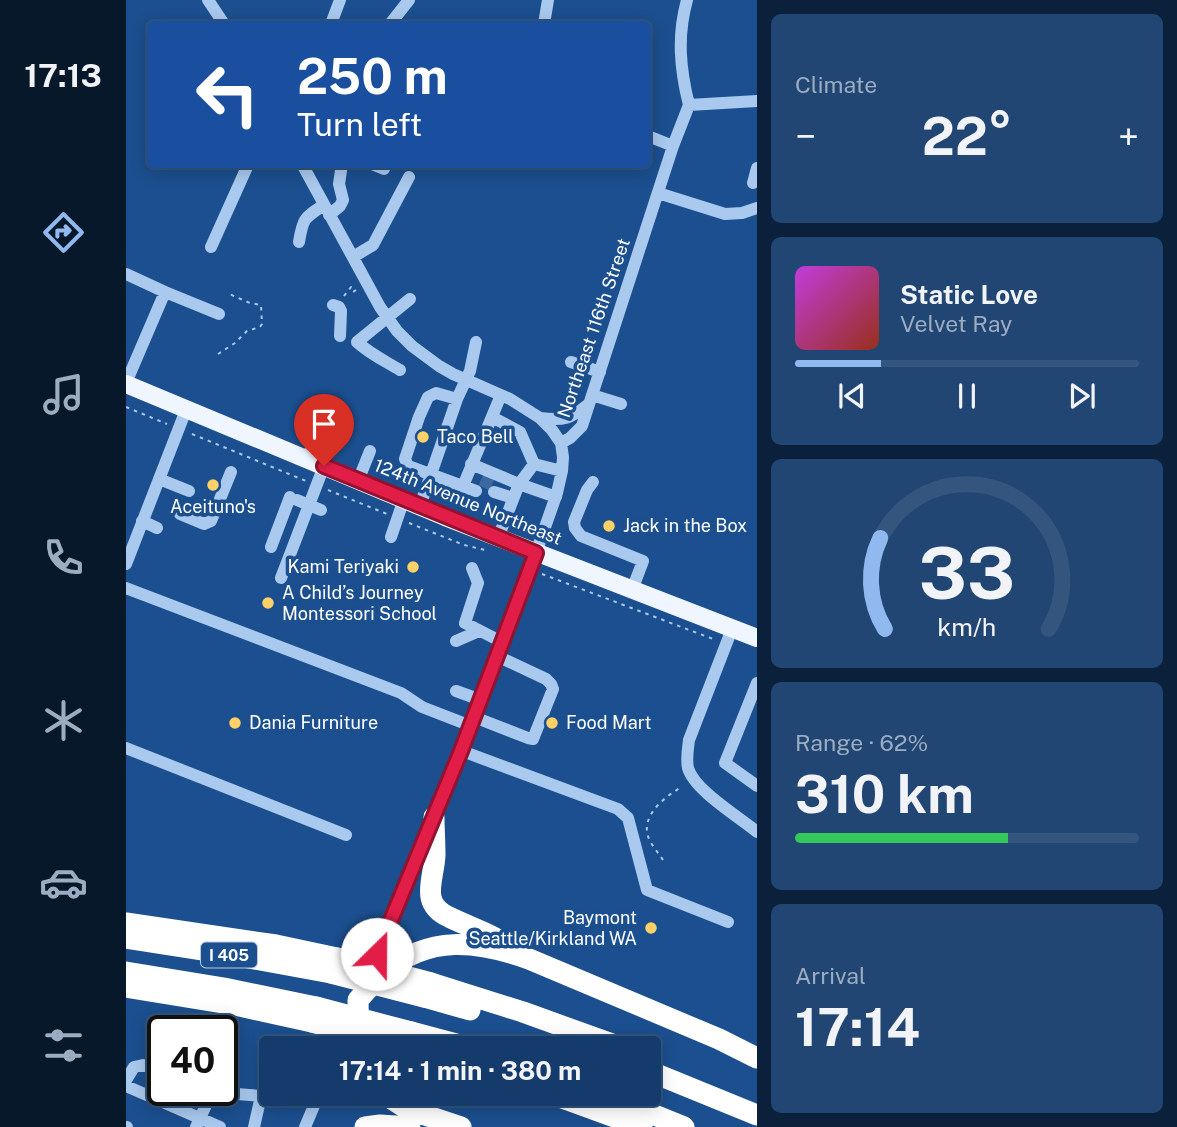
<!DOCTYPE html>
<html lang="en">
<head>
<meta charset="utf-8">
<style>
  :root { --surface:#143b6b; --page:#214673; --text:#f1f3f6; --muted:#9dadc1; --line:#33557e; --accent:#90b9f0 }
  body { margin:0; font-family:"Public Sans",sans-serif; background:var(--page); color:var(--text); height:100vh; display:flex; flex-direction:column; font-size:26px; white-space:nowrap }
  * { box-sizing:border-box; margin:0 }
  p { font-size:23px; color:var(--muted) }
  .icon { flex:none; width:38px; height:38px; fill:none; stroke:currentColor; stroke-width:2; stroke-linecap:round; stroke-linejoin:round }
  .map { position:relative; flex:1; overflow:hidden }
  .panel { display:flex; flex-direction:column; gap:14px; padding:14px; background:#0b203b; width:420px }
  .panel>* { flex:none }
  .guide { position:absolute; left:21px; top:21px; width:504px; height:147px; border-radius:7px; box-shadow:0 4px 18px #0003,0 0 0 2px var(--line); background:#1a4fa0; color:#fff; overflow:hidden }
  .speed { position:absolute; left:21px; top:1015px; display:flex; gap:14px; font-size:35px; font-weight:700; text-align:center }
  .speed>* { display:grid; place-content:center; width:91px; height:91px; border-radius:50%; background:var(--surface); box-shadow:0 4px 18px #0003,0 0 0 2px var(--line); line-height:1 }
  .speed .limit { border:4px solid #111; border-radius:10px; background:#fff; color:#111 }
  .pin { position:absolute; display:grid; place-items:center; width:60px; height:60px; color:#fff; margin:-72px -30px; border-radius:50% 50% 50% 0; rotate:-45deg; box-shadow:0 0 7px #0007 }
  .pin .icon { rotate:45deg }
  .me { position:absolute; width:77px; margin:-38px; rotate:23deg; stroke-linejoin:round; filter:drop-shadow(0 0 5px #0008) }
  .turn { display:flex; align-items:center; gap:24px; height:147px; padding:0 35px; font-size:32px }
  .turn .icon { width:91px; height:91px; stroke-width:2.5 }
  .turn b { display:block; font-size:49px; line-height:60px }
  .big { font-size:52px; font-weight:700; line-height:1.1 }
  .panel .card { flex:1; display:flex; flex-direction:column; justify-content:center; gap:10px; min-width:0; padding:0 24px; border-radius:10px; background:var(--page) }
  .panel .dial { align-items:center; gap:0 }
  .dial svg { height:182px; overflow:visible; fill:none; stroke:var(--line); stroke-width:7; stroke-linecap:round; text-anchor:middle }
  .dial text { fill:var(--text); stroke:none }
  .song { display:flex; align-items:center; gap:21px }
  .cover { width:84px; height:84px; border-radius:10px; background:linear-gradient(135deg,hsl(290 70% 55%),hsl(10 70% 35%)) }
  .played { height:7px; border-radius:4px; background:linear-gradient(90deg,var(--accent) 25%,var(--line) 25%) }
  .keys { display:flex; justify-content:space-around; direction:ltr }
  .heat { display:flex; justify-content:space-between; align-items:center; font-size:38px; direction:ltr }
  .charge { height:10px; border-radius:5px; background:linear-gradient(90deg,#34c759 62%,var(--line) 0) }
  .trip { position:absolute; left:133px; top:1036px; width:402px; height:70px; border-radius:7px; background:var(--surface); box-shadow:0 4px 18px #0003,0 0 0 2px var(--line); font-weight:700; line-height:70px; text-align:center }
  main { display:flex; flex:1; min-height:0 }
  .dock { display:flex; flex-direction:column; width:126px; justify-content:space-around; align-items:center; background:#08182b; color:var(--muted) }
  .dock .icon { width:49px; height:49px }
  .dock .selected { color:var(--accent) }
  .dock b { font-size:32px; color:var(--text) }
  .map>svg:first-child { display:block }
</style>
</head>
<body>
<main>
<nav class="dock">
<b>17:13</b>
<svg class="icon selected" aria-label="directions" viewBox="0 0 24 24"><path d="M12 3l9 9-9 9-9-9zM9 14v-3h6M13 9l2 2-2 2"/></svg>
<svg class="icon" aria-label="music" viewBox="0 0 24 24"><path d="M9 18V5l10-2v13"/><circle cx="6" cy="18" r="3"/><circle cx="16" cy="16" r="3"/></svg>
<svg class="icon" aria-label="phone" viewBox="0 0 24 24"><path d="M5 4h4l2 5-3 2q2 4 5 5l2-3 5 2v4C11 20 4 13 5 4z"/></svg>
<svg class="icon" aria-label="climate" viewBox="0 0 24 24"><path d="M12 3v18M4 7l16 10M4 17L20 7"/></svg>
<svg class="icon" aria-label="car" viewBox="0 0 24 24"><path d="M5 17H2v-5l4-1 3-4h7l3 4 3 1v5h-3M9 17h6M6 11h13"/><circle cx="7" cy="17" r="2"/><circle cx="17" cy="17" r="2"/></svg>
<svg class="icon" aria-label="filters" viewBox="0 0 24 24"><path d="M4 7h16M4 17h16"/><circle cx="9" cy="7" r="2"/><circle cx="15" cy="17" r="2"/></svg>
</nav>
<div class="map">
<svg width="631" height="1127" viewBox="0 0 631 1127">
  <rect width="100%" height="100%" fill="#1b4f8f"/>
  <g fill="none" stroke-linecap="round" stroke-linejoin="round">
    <path stroke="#3d69a0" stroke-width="12" stroke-dasharray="12 6" stroke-linecap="butt" d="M355 480 371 487"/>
    <path stroke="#a9c9ee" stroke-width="2" stroke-dasharray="3.5 5" stroke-linecap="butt" d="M218 296 225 287 227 292 230 290
      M92 354 109 343 121 331 134 327 136 324 135 305 124 303 101 293
      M0 407 41 424
      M66 434 180 481
      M202 490 261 514
      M283 523 338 545 363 551
      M416 574 587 639
      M537 860C533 854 528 848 524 841 512 818 537 798 554 788"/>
    <path stroke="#a9c9ee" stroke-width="12" d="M82 0 98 24
      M561 0C551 36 554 69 563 105
      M205 24 214 0
      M264 24 283 0
      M418 24 422 0
      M563 105 631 101
      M522 136 547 146
      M176 164 254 307 271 331 286 346 313 366 327 374 384 399 414 418 426 430 435 443 437 457 436 471 431 493 410 553 336 751 244 972
      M246 164 258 169
      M627 183 631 168
      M532 193 599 214 616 213 631 208
      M203 215 214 206 217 200 213 184 216 164
      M173 242C177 218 178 218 198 205
      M85 247 121 167 116 164
      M227 257 247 245 283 177
      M0 274 39 292 0 383
      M39 292 93 314
      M207 305 213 307 215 311 214 336
      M445 362 474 372
      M274 370C259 361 244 354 231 342L284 299
      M466 395 495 404
      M331 399 310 393 302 397 293 417 279 459 282 466 350 491
      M366 417 394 432 408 464
      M414 418C438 421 444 419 463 404
      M435 443 444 438 456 426 547 146 563 105
      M181 459 196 420
      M345 464 393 484 408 464 436 471
      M33 479 63 491
      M232 481 244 451
      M467 482 461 490 448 522 449 528 455 536 517 561 506 590
      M337 486 375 395
      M368 492 387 498
      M171 500 195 510
      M294 506 331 399 344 371 350 342
      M54 514 78 524 85 521 105 472
      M16 521 31 528
      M265 537 278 499
      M372 538 393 484 430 497
      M145 547 164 497
      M0 564 60 410
      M346 568 352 583 339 623 376 642
      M155 578 198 466
      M0 588 275 693 296 707 345 726
      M606 629 563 740C562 749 560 758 562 768 568 790 613 817 631 832
      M330 641 353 631
      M631 683 599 763 631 786
      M330 691 355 700
      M348 717 402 738 407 739 427 689 425 684 420 679 371 656
      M0 748 220 835
      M336 751 492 809 502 818 521 890 602 922
      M211 1048 220 1027
      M0 1080 8 1067 17 1065 37 1072
      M0 1086 94 1127
      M0 1127H1
      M70 1127 86 1092 135 1096 128 1127
      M179 1127 193 1094"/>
    <path stroke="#f0f6ff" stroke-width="18" d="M0 384 319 517 631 638"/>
    <path stroke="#fff" stroke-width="21" d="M308 817C308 830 309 842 309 855 308 880 293 903 323 917 341 926 361 932 378 943
      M0 923 150 945 211 958
      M0 938 101 954 205 973
      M0 972 98 988 190 1007
      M305 983 397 1012 497 1048
      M0 987 109 1005 186 1022
      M298 997 344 1010
      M285 1032 345 1048
      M233 1048 232 1000C240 991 249 981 258 973 303 934 352 941 403 959L593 1039 631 1058
      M523 1071 631 1115
      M258 1094 281 1109 335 1127
      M425 1094 516 1127
      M477 1094 558 1127
      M239 1127 254 1125 284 1127"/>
    <path stroke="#fff" stroke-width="21" d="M211 958 305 983
      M205 973 298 997
      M190 1007 285 1032
      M186 1022 281 1047"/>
  </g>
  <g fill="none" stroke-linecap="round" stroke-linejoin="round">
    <defs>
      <path id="route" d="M198 466 410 553 335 751 251 954"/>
    </defs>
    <use href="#route" stroke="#92132f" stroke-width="18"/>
    <use href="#route" stroke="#e11d48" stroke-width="12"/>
  </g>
  <g fill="#ffd166" stroke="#1b4f8f" stroke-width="2.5">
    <circle cx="297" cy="437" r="7"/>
    <circle cx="87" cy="485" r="7"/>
    <circle cx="483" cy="526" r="7"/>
    <circle cx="287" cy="567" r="7"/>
    <circle cx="142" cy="603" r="7"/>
    <circle cx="109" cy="723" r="7"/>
    <circle cx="426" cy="723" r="7"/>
    <circle cx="525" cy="928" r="7"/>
  </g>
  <g text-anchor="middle" stroke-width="7" stroke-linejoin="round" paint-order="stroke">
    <rect fill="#1b4f8f" stroke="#bbcadd" stroke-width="2" x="75" y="942.5" width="56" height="25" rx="5"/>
    <g font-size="16" font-weight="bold" fill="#fff">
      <text x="103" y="961">I 405</text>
    </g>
    <g font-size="18" fill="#fff" stroke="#1b4f8f">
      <text transform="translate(468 328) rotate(-71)" y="6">Northeast 116th Street</text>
      <text transform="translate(342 502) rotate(22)" y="6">124th Avenue Northeast</text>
    </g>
    <g font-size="18" fill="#fff" stroke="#1b4f8f" text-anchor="start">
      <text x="311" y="443">Taco Bell</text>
      <text x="87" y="513" text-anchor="middle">Aceituno's</text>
      <text x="497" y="532">Jack in the Box</text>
      <text x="273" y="573" text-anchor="end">Kami Teriyaki</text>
      <text x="156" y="599">A Child’s Journey<tspan x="156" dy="21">Montessori School</tspan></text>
      <text x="123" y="729">Dania Furniture</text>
      <text x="440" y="729">Food Mart</text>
      <text x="511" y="924" text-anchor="end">Baymont<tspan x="511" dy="21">Seattle/Kirkland WA</tspan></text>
    </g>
  </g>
</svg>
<div class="speed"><div class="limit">40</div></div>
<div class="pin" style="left:198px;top:466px;background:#d93025"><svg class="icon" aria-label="arrive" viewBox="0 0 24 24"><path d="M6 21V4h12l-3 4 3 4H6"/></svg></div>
<svg class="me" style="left:251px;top:954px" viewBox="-20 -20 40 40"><circle r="19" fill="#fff"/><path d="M0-13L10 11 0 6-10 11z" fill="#e11d48"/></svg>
<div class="trip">17:14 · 1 min · 380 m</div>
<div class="guide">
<div class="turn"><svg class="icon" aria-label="left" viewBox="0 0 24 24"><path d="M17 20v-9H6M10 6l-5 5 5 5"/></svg><div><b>250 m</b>Turn left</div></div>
</div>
</div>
<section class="panel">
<div class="card"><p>Climate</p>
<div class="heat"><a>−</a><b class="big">22°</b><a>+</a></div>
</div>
<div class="card">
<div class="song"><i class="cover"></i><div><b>Static Love</b><p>Velvet Ray</p></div></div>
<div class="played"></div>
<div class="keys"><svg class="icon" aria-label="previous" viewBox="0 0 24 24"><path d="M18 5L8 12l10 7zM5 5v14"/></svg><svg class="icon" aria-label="pause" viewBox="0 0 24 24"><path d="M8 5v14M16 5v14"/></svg><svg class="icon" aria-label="next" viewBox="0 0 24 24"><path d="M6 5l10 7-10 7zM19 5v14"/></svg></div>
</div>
<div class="card dial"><svg viewBox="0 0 100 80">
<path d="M14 69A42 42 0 1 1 86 69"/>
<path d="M14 69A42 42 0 0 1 12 29" stroke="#90b9f0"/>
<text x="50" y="56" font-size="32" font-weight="700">33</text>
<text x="50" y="72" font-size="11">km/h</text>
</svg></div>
<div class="card"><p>Range · 62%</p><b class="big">310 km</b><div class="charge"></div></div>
<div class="card"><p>Arrival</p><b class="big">17:14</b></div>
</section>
</main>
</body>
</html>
